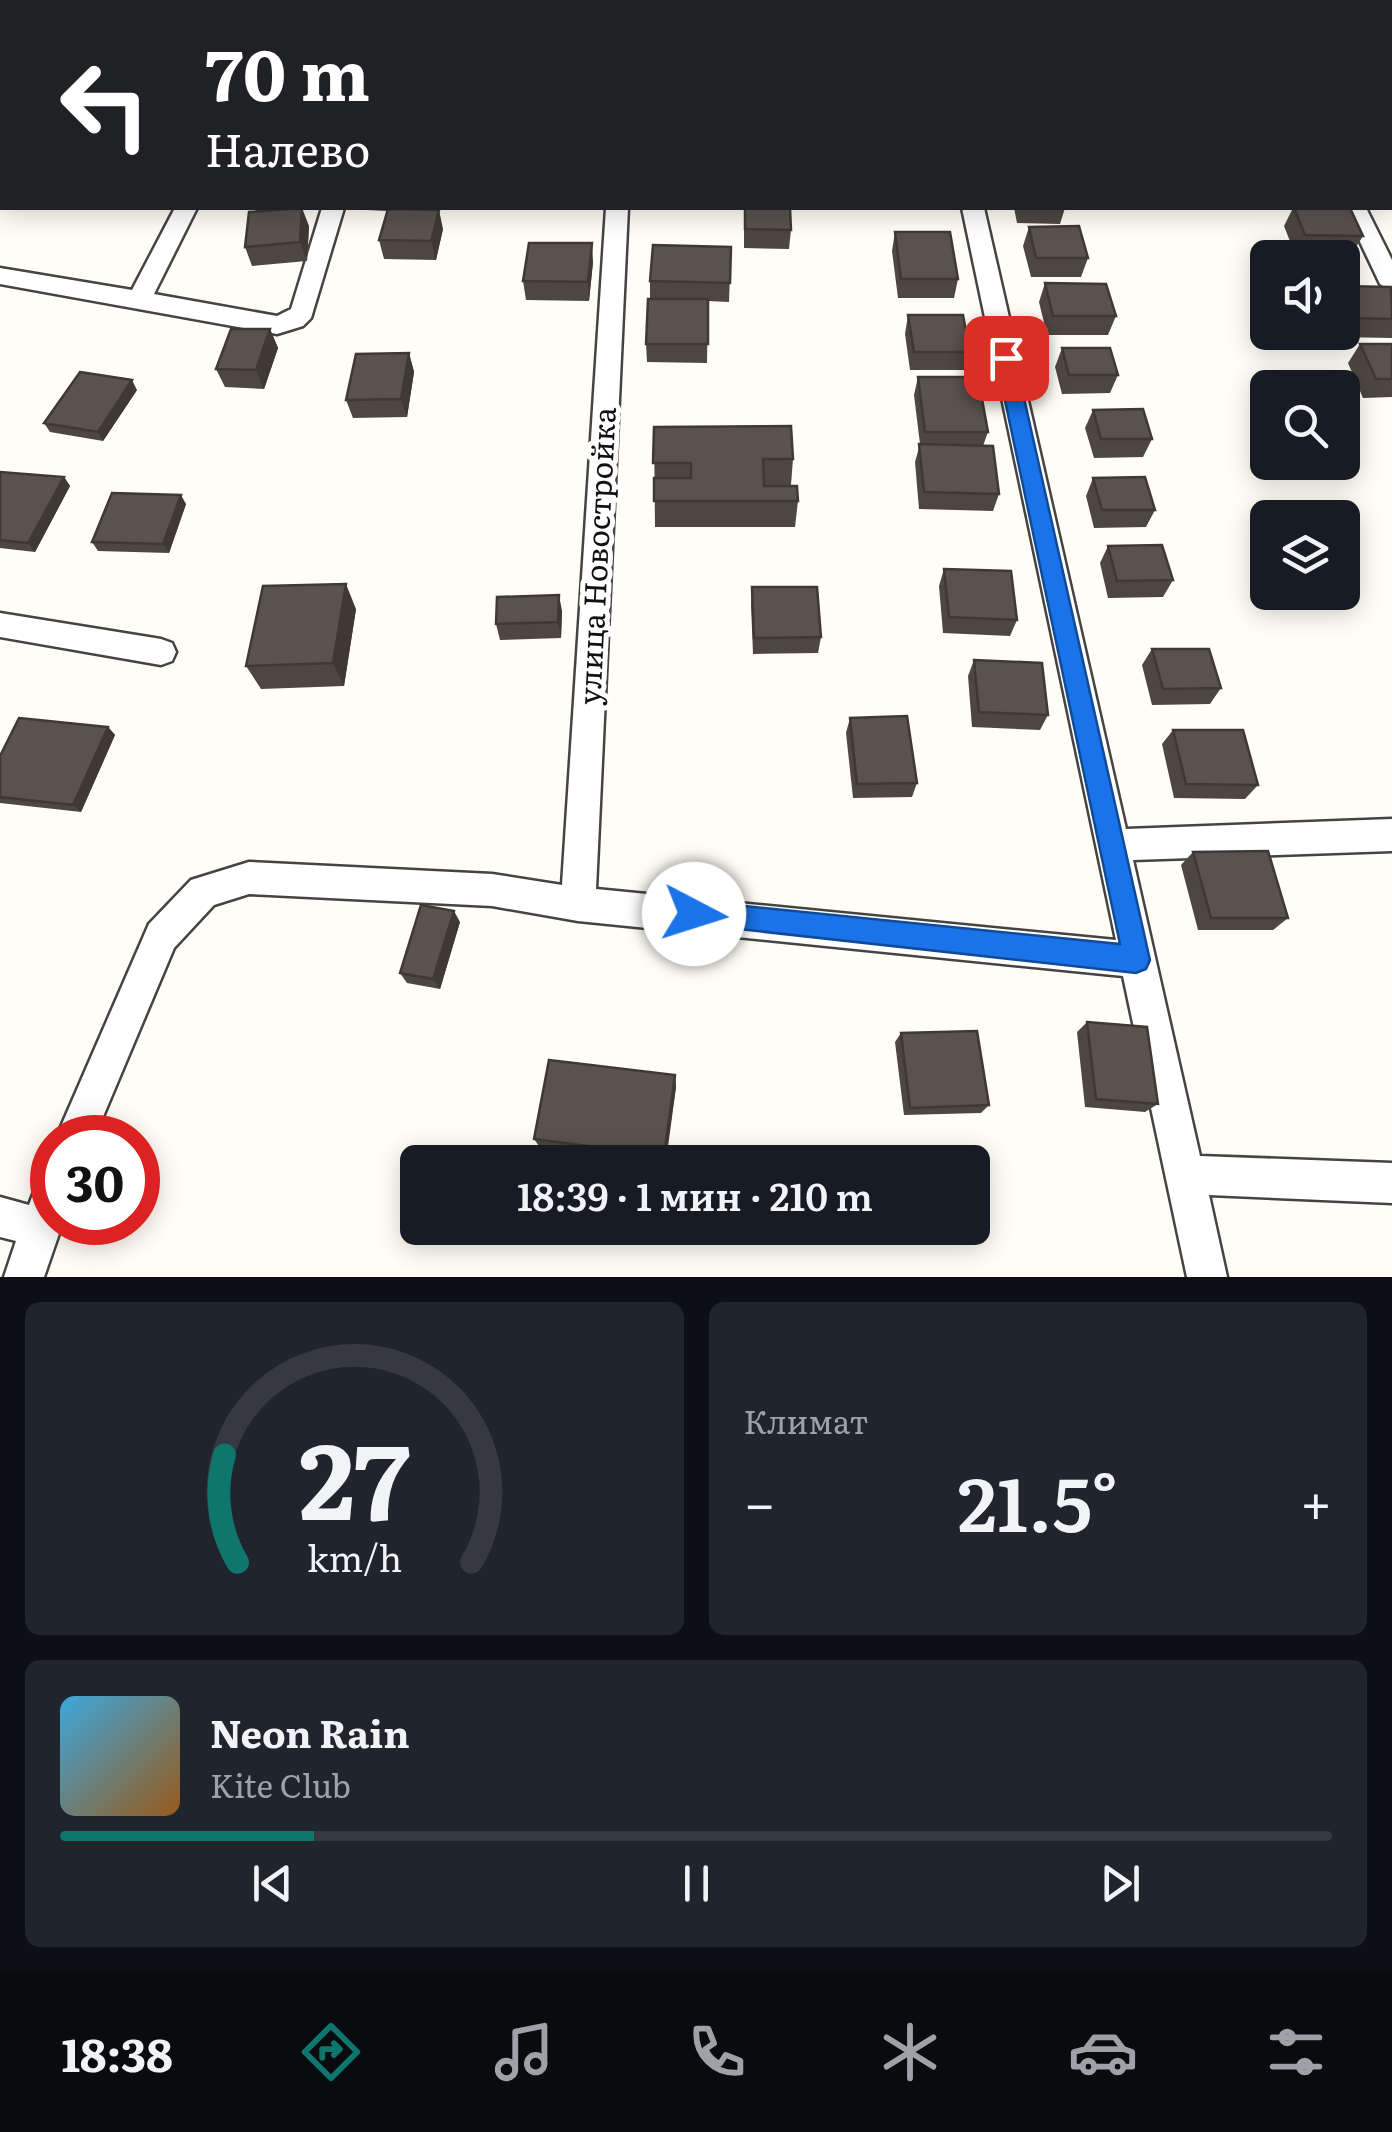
<!DOCTYPE html>
<html lang="ru">
<head>
<meta charset="utf-8">
<style>
  :root { --surface:#171b24; --page:#20242c; --text:#f1f3f6; --muted:#9ea1a6; --line:#363941; --accent:#0f766e }
  body { margin:0; font-family:Literata,serif; background:var(--page); color:var(--text); height:100vh; display:flex; flex-direction:column; font-size:38px; white-space:nowrap }
  * { box-sizing:border-box; margin:0 }
  p { font-size:32px; color:var(--muted) }
  .icon { flex:none; width:55px; height:55px; fill:none; stroke:currentColor; stroke-width:2; stroke-linecap:round; stroke-linejoin:round }
  .map { position:relative; height:1277px; overflow:hidden }
  .side { display:flex; flex-direction:column; gap:25px; padding:25px; background:#0d0f14; flex:1 }
  .side>* { flex:none }
  .guide { position:absolute; left:0px; top:0px; width:1392px; height:210px; box-shadow:0 5px 25px #0003; background:#202124; color:#fff; overflow:hidden }
  .controls { position:absolute; left:1250px; top:240px; display:grid; gap:20px }
  .controls a { display:grid; place-items:center; width:110px; height:110px; border-radius:15px; background:var(--surface); box-shadow:0 5px 25px #0003; font-size:50px }
  .speed { position:absolute; left:30px; top:1115px; display:flex; gap:20px; font-size:50px; font-weight:700; text-align:center }
  .speed>* { display:grid; place-content:center; width:130px; height:130px; border-radius:50%; background:var(--surface); box-shadow:0 5px 25px #0003; line-height:1 }
  .speed .limit { border:15px solid #d22; background:#fff; color:#111 }
  .pin { position:absolute; display:grid; place-items:center; width:85px; height:85px; color:#fff; margin:-42px; border-radius:20px; box-shadow:0 5px 15px #0006 }
  .me { position:absolute; width:110px; margin:-55px; rotate:95deg; stroke-linejoin:round; filter:drop-shadow(0 0 8px #0008) }
  .turn { display:flex; align-items:center; gap:35px; height:210px; padding:0 40px; font-size:45px }
  .turn .icon { width:130px; height:130px; stroke-width:2.5 }
  .turn b { display:block; font-size:70px; line-height:85px }
  .big { font-size:75px; font-weight:600; line-height:1.1 }
  .side .widget { flex:1; display:flex; flex-direction:column; justify-content:center; gap:15px; min-width:0; padding:0 35px; border-radius:15px; background:var(--page) }
  .side .dial { align-items:center; gap:0 }
  .dial svg { height:260px; overflow:visible; fill:none; stroke:var(--line); stroke-width:7; stroke-linecap:round; text-anchor:middle }
  .dial text { fill:var(--text); stroke:none }
  .song { display:flex; align-items:center; gap:30px }
  .cover { width:120px; height:120px; border-radius:15px; background:linear-gradient(135deg,hsl(200 70% 55%),hsl(30 70% 35%)) }
  .played { height:10px; border-radius:5px; background:linear-gradient(90deg,var(--accent) 20%,var(--line) 20%) }
  .keys { display:flex; justify-content:space-around; direction:ltr }
  .heat { display:flex; justify-content:space-between; align-items:center; font-size:55px; direction:ltr }
  .side .tiles { flex:1; display:grid; gap:25px; grid-template-columns:1fr 1fr }
  .widget:last-child { grid-column:span 2 }
  .trip { position:absolute; left:400px; top:1145px; width:590px; height:100px; border-radius:15px; background:var(--surface); box-shadow:0 5px 25px #0003; font-weight:600; line-height:100px; text-align:center }
  .tabs { display:flex; height:160px; justify-content:space-around; align-items:center; background:#090b0e; color:var(--muted) }
  .tabs .icon { width:70px; height:70px }
  .tabs .current { color:var(--accent) }
  .tabs b { font-size:45px; color:var(--text) }
  .map>svg:first-child { display:block }
</style>
</head>
<body>
<div class="map">
<svg width="1392" height="1277" viewBox="0 0 1392 1277">
  <rect width="100%" height="100%" fill="#fffdf5"/>
  <g fill="none" stroke-linecap="round" stroke-linejoin="round">
    <defs>
      <path id="minor" d="M193 0H213V2H194Z
        M618 0H638V2H619Z
        M917 0H937L938 2H919Z
        M1243 0H1263L1264 2H1245Z
        M0 88H2V100H0Z
        M175 208H197L154 294 277 316 291 309 322 208H344L311 318 303 326 277 334 0 284V268L132 290Z
        M606 208H628L596 889 1116 940 962 208H984L1126 829 1392 819V851L1133 860 1200 1156 1392 1163V1203L1209 1195 1227 1277H1187L1123 976 578 921 492 906 249 894 214 905 174 948 94 1138H56L149 924 191 880 249 862 492 874 562 885Z
        M1344 208H1366L1392 260V292L1380 284Z
        M0 613 161 639 172 643 176 652 172 661 161 665 0 637Z
        M52 1175V1222H63L44 1277H4L16 1241 0 1237V1197L29 1205 38 1181Z"/>
    </defs>
    <use href="#minor" stroke="#444" stroke-width="5"/>
    <use href="#minor" fill="#fff" fill-rule="evenodd"/>
  </g>
  <path fill="#4d4742" d="M488 0H619L618 2H489Z
    M1114 0H1169L1168 2H1115Z
    M1193 0H1240L1239 2H1194Z
    M1378 0H1392V45H1390V2H1377Z
    M365 208H422L421 209 443 229 436 260 384 259 379 240 387 211 366 210Z
    M744 208H790L791 230 789 249 744 248Z
    M1014 208H1065L1060 224 1017 223Z
    M1293 208H1350L1363 236 1351 255 1295 254 1284 226Z
    M309 226 307 261 252 266 245 247Z
    M1029 227 1088 258 1081 277H1031L1023 246Z
    M895 232 958 279 954 298H898L892 251Z
    M731 247 729 302 708 301 707 363 647 362 646 344 650 299V281Z
    M593 262 589 301 526 300 523 281Z
    M1045 283 1116 316 1108 335H1047L1039 302Z
    M1342 286 1392 290V338L1337 337 1335 332H1342Z
    M908 315 970 352 965 370H910L905 334Z
    M270 329 278 348 264 389 225 387 216 369Z
    M1360 344H1392V397L1363 398 1348 363Z
    M1062 348 1118 375 1110 393 1062 394 1055 367Z
    M409 353 414 372 407 417 353 418 346 400Z
    M918 377 988 432 983 446 999 494 993 511 919 509 915 462 920 444 914 395Z
    M137 390 103 441 50 432 44 423Z
    M1093 410 1152 439 1143 457 1094 458 1085 428Z
    M654 427 793 459 791 485H764L798 501 795 527H655Z
    M0 472 64 477 70 486 35 552 0 548Z
    M1093 478 1155 510 1146 527 1094 528 1086 496Z
    M186 504 169 553 98 551 92 542Z
    M1108 546 1173 580 1163 597 1108 598 1100 563Z
    M944 569 1017 620 1010 636 943 633 939 586Z
    M752 587 821 637 818 653 753 654 751 604Z
    M356 609 344 686 261 689 246 666Z
    M562 611 561 638 500 640 496 624Z
    M1152 649 1221 688 1210 704 1152 705 1142 665Z
    M974 660 1048 715 1040 730 972 727 968 676Z
    M850 718 917 783 912 797 853 798 846 733Z
    M108 727 115 735 81 812 0 803V756Z
    M1173 730 1258 785 1245 799 1174 798 1162 744Z
    M1193 852 1288 918 1273 930H1198L1181 865Z
    M460 922 440 989 407 983 400 973Z
    M1087 1022 1158 1104 1145 1112 1085 1107 1077 1032Z
    M901 1033 989 1105 981 1113 904 1115 895 1042Z
    M675 1075 676 1087 666 1162H646L541 1149 534 1139Z"/>
  <path fill="#3f3936" d="M2 50V71H0V51Z
    M0 121H2V142H0Z
    M302 208 309 226 307 261 300 242Z
    M439 210 443 229 436 260 431 241Z
    M592 243 593 262 589 301 588 282Z
    M270 329 278 348 264 389 256 370Z
    M409 353 414 372 407 417 401 399Z
    M132 380 137 390 103 441 98 432Z
    M64 477 70 486 35 552 28 543Z
    M181 495 186 504 169 553 163 544Z
    M346 584 356 609 344 686 333 663Z
    M559 595 562 611 561 638 558 622Z
    M108 727 115 735 81 812 73 805Z
    M454 911 460 922 440 989 433 979Z
    M675 1075 676 1087 665 1162 664 1156Z"/>
  <path fill="#5a524d" stroke="#3f3936" stroke-width="2.5" d="M138 0H173V2H138Z
    M666 0H712V2H667Z
    M858 0H904V2H858Z
    M1381 0H1392V19L1390 16V2H1383Z
    M0 24H2V50L0 51Z
    M0 94H2V121H0Z
    M302 208 300 242 245 247 249 212Z
    M745 208H790L791 230 745 229Z
    M1294 208H1350L1363 236 1305 235Z
    M388 209 439 210 431 241 379 240Z
    M1079 226 1088 258H1036L1029 227Z
    M895 232H950L958 279H901Z
    M529 243H592L588 282 523 281Z
    M653 245 731 247 730 283 650 281Z
    M1045 283 1106 284 1116 316H1053Z
    M1342 286 1391 287 1392 319 1349 318 1342 303Z
    M648 299H708V344H646Z
    M908 315H963L970 352H914Z
    M231 329H270L256 370 216 369Z
    M1360 344H1392V379H1376Z
    M1062 348H1110L1118 375H1069Z
    M409 353 401 399 346 400 356 354Z
    M80 372 132 380 98 432 44 423Z
    M918 377H978L988 432H925Z
    M1143 409 1152 439H1101L1093 410Z
    M791 426 793 459H763L764 486H797L798 501H654V478H691V463H653L654 427Z
    M919 444 993 446 999 494 924 492Z
    M0 472 64 477 28 543 0 540Z
    M1145 477 1155 510H1102L1093 478Z
    M112 493 181 495 163 544 92 542Z
    M1162 545 1173 580 1117 581 1108 546Z
    M944 569 1011 571 1017 620 949 617Z
    M346 584 333 663 246 666 263 586Z
    M752 587H817L821 637 754 638Z
    M559 595 558 622 496 624 497 597Z
    M1152 649H1209L1221 688 1163 689Z
    M974 660 1042 663 1048 715 979 712Z
    M907 716 917 783 857 784 850 718Z
    M19 718 108 727 73 805 0 797V756Z
    M1173 730H1243L1258 785 1186 784Z
    M1268 851 1288 918H1211L1193 852Z
    M421 905 454 911 433 979 400 973Z
    M1087 1022 1147 1027 1158 1104 1096 1099Z
    M977 1031 989 1105 910 1108 901 1033Z
    M549 1060 675 1075 664 1156 534 1139Z"/>
  <path fill="#1a73e8" stroke="#114b97" stroke-width="2.5" d="M1006 351 1015 358 1150 960 1146 969 1136 973 684 923 681 914 684 905 694 901 1120 944 996 358Z"/>
  <g text-anchor="middle" stroke-width="10" stroke-linejoin="round" paint-order="stroke">
    <g font-size="30" fill="#111" stroke="#fff">
      <text transform="translate(598 556) rotate(-87)" y="10">улица Новостройка</text>
    </g>
  </g>
</svg>
<div class="controls">
<a><svg class="icon" aria-label="sound" viewBox="0 0 24 24"><path d="M4 9h4l5-4v14l-5-4H4zM17 9q2 3 0 6"/></svg></a>
<a><svg class="icon" aria-label="search" viewBox="0 0 24 24"><circle cx="10" cy="10" r="6"/><path d="M15 15l6 6"/></svg></a>
<a><svg class="icon" aria-label="layers" viewBox="0 0 24 24"><path d="M12 4l9 5-9 5-9-5zM3 14l9 5 9-5"/></svg></a>
</div>
<div class="speed"><div class="limit">30</div></div>
<div class="pin" style="left:1006px;top:358px;background:#d93025"><svg class="icon" aria-label="arrive" viewBox="0 0 24 24"><path d="M6 21V4h12l-3 4 3 4H6"/></svg></div>
<svg class="me" style="left:694px;top:914px" viewBox="-20 -20 40 40"><circle r="19" fill="#fff"/><path d="M0-13L10 11 0 6-10 11z" fill="#1a73e8"/></svg>
<div class="trip">18:39 · 1 мин · 210 m</div>
<div class="guide">
<div class="turn"><svg class="icon" aria-label="left" viewBox="0 0 24 24"><path d="M17 20v-9H6M10 6l-5 5 5 5"/></svg><div><b>70 m</b>Налево</div></div>
</div>
</div>
<section class="side">
<div class="tiles">
<div class="widget dial"><svg viewBox="0 0 100 80">
<path d="M14 69A42 42 0 1 1 86 69"/>
<path d="M14 69A42 42 0 0 1 10 36" stroke="#0f766e"/>
<text x="50" y="56" font-size="32" font-weight="700">27</text>
<text x="50" y="72" font-size="11">km/h</text>
</svg></div>
<div class="widget"><p>Климат</p>
<div class="heat"><a>−</a><b class="big">21.5°</b><a>+</a></div>
</div>
<div class="widget">
<div class="song"><i class="cover"></i><div><b>Neon Rain</b><p>Kite Club</p></div></div>
<div class="played"></div>
<div class="keys"><svg class="icon" aria-label="previous" viewBox="0 0 24 24"><path d="M18 5L8 12l10 7zM5 5v14"/></svg><svg class="icon" aria-label="pause" viewBox="0 0 24 24"><path d="M8 5v14M16 5v14"/></svg><svg class="icon" aria-label="next" viewBox="0 0 24 24"><path d="M6 5l10 7-10 7zM19 5v14"/></svg></div>
</div>
</div>
</section>
<nav class="tabs">
<b>18:38</b>
<svg class="icon current" aria-label="directions" viewBox="0 0 24 24"><path d="M12 3l9 9-9 9-9-9zM9 14v-3h6M13 9l2 2-2 2"/></svg>
<svg class="icon" aria-label="music" viewBox="0 0 24 24"><path d="M9 18V5l10-2v13"/><circle cx="6" cy="18" r="3"/><circle cx="16" cy="16" r="3"/></svg>
<svg class="icon" aria-label="phone" viewBox="0 0 24 24"><path d="M5 4h4l2 5-3 2q2 4 5 5l2-3 5 2v4C11 20 4 13 5 4z"/></svg>
<svg class="icon" aria-label="climate" viewBox="0 0 24 24"><path d="M12 3v18M4 7l16 10M4 17L20 7"/></svg>
<svg class="icon" aria-label="car" viewBox="0 0 24 24"><path d="M5 17H2v-5l4-1 3-4h7l3 4 3 1v5h-3M9 17h6M6 11h13"/><circle cx="7" cy="17" r="2"/><circle cx="17" cy="17" r="2"/></svg>
<svg class="icon" aria-label="filters" viewBox="0 0 24 24"><path d="M4 7h16M4 17h16"/><circle cx="9" cy="7" r="2"/><circle cx="15" cy="17" r="2"/></svg>
</nav>
</body>
</html>
